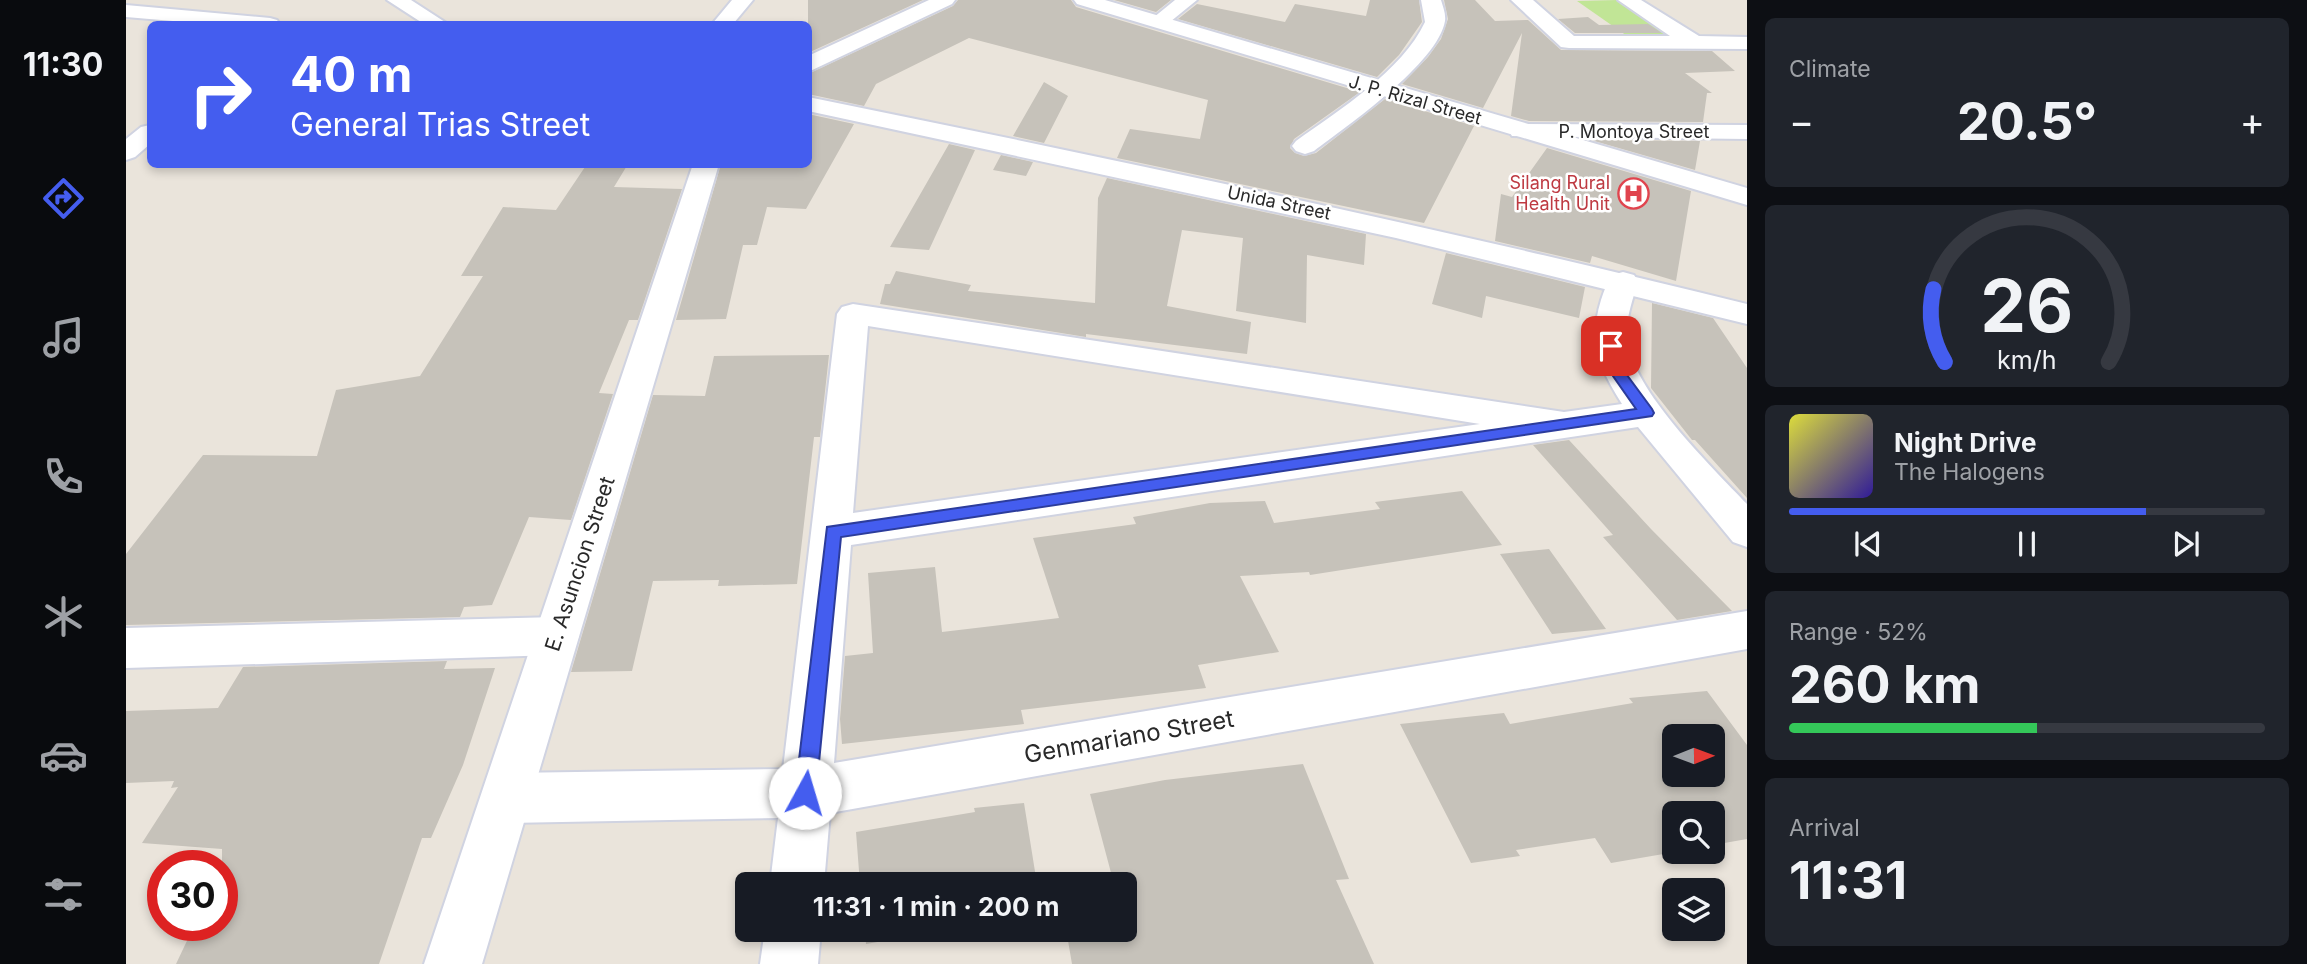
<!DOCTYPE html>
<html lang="en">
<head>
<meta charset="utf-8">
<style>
  :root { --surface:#171b24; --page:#20242c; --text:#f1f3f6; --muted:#9ea1a6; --line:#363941; --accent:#445def }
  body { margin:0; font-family:Inter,sans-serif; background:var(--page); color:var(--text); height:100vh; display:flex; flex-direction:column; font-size:26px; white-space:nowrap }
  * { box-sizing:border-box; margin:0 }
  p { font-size:23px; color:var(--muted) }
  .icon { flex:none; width:38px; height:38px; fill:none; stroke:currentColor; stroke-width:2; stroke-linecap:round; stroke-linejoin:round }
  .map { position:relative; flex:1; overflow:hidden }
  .details { display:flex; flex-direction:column; gap:18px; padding:18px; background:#0d0f14; width:560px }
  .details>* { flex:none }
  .hud { position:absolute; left:21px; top:21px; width:665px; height:147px; border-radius:10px; box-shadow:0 4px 10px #0003; background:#445def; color:#fff; overflow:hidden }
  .needle { width:46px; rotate:89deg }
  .fabs { position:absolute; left:1536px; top:724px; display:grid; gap:14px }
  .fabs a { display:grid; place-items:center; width:63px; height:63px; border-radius:10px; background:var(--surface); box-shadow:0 4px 10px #0003; font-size:35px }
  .speed { position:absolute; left:21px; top:850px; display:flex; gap:14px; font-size:35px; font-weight:700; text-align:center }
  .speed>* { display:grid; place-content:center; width:91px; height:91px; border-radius:50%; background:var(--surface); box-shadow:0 4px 10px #0003; line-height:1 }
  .speed .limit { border:10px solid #d22; background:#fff; color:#111 }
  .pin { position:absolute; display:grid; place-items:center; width:60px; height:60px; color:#fff; margin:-30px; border-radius:14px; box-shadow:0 4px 10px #0006 }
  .me { position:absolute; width:77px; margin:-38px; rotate:6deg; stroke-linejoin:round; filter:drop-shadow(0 0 5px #0008) }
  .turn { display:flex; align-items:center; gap:24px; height:147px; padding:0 28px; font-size:32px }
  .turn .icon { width:91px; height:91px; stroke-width:2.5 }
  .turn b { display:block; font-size:49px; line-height:60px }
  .big { font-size:52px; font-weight:700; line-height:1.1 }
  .details .widget { flex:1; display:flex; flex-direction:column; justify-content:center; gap:10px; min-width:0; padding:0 24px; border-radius:10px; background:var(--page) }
  .details .dial { align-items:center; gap:0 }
  .dial svg { height:182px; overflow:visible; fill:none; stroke:var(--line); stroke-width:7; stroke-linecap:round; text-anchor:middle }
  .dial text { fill:var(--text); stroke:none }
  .song { display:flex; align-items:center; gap:21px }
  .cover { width:84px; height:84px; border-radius:10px; background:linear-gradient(135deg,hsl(60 70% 55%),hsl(250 70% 35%)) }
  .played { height:7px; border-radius:4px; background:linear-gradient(90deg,var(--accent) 75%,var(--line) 75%) }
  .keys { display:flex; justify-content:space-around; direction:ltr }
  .heat { display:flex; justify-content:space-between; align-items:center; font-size:38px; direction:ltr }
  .charge { height:10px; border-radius:5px; background:linear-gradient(90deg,#34c759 52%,var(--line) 0) }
  .trip { position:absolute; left:609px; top:872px; width:402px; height:70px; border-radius:10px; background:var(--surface); box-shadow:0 4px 10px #0003; font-weight:700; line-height:70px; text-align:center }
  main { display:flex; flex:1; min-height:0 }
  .tabs { display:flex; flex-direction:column; width:126px; justify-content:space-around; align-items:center; background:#090b0e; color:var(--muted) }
  .tabs .icon { width:49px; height:49px }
  .tabs .on { color:var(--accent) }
  .tabs b { font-size:32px; color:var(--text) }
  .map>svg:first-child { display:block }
</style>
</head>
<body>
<main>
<nav class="tabs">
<b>11:30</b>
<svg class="icon on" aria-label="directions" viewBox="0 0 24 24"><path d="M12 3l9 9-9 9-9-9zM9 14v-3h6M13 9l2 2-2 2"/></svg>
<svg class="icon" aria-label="music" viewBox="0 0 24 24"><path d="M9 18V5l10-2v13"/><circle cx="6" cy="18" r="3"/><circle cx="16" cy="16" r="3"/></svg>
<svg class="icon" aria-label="phone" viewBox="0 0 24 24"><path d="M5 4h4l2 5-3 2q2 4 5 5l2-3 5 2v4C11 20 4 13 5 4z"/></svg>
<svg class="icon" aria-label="climate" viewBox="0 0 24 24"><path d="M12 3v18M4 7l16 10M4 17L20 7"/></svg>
<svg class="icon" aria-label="car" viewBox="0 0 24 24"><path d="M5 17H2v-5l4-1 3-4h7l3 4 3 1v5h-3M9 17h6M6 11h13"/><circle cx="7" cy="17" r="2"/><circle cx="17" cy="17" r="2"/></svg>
<svg class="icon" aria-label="filters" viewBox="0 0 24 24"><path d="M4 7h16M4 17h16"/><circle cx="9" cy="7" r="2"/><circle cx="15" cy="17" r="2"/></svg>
</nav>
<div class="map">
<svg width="1621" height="964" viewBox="0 0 1621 964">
  <rect width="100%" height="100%" fill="#eae4db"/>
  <path fill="#c1e596" d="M1492 0 1548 37 1504 38 1451 1Z"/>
  <path fill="#c6c2ba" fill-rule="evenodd" d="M682 0H797L682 53Z
    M832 0H945L950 7 1234 92 1168 139 1164 148 1169 153 1178 156 1190 153 1259 99 1348 126 1298 223 991 158 1004 129 1074 139 1082 100 843 38 750 84 738 106 682 94V74L827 6Z
    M988 0H1045L1030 12Z
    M1244 0H1293L1296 22 1273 55 1251 77 1052 19 1071 4 1159 22 1169 4 1240 16Z
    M1318 0H1349L1369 21 1402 20 1435 50 1586 51 1609 71 1559 73 1586 93H1581L1577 122 1403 121 1385 116 1396 33 1357 108 1276 84 1302 57 1315 39 1322 19Z
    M1462 17 1473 25 1522 24 1536 33H1449L1432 19Z
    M918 82 942 96 918 143 887 136Z
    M682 114 728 124 680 209 641 207 631 245H617L600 319 550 320 595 164H682Z
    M1465 140 1574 141 1569 170Z
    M823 144 849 150 803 250 764 247Z
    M1421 148 1565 191 1550 281 1466 256 1464 263 1369 241 1375 194 1386 197Z
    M875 155 907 162 900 176 867 170Z
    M461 164H502L488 187 556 189 512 320H503L473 393 487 394 445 520 403 517 366 605 338 607 334 617 0 625V554L77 455 191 456 210 390 294 376 357 276H335L377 207 430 210Z
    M981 178 1240 234 1238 265 1181 255 1180 323 1110 311 1117 238 1056 230 1041 306 1125 322 1121 354 960 334V337L754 304 759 284H764L770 271 845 285 842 291 969 303 972 198Z
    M1320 253 1459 287 1453 318 1360 296 1356 318 1306 304Z
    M1526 303 1587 318 1621 368V498L1569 440H1566L1525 388Z
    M703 355 694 437H688L671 584 592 586 593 580 527 581 506 671 445 672 527 395 579 396 588 356Z
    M1443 440 1525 529 1606 611 1551 620 1477 537 1487 535 1407 445Z
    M1336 491 1376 545 1184 575 1183 572 1114 576 1153 652 1072 665 1080 688 895 710 898 724 716 744 714 719 719 656 747 653 742 573 809 567 816 632 933 618 907 538 1010 524 1007 517 1084 503 1139 501 1148 523 1254 509 1249 502Z
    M1423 549 1480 629 1426 634 1374 554Z
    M321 661 318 669 369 668 337 765 305 838H296L253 964H50L68 926H96V849L16 843 52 787 45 788 48 781 0 783V711L92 708 117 667Z
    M1581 691 1621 745V839L1587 845V814H1549V852L1485 863 1469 838 1390 850 1394 856 1345 863 1274 724 1378 713 1384 724 1507 703 1503 698ZM1549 737H1587V775H1549Z
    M1177 764 1223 879 1210 880 1248 964H946L940 929H1000L999 884H988L964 794 1039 780Z
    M898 803 911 884H734L730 832 849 812 848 808Z
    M739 929H827L740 944Z"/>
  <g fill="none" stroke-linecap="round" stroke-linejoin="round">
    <defs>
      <path id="minor" d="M606 0H627L607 24H586Z
        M1049 0H1071L1039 26H1025L1022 22Z
        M1295 0H1315C1317 7 1320 14 1319 21 1312 63 1221 126 1188 151L1179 154 1170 151 1166 146 1170 141C1213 110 1276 71 1299 22Z
        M1385 0H1407L1448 36H1544L1492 0H1515L1573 36 1621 37V49L1443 48 1435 47Z
        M0 5 144 18 151 20 154 24H82L0 17Z
        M24 125V144L9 157 0 160V139L15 127Z
        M1497 272 1508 275 1512 281C1507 300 1499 319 1501 339 1506 390 1586 467 1621 504V547L1607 542 1512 427 725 545 708 763 1621 611V649L704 813 698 884H644L652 818 380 823 362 816 355 798 362 780 380 773 657 769 711 314 716 307 727 304 1438 412 1496 404C1473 368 1462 342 1475 300 1478 291 1481 282 1486 275ZM742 326 1354 424 727 513Z
        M431 617 447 622 453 636 447 650 431 655 0 668V628Z
        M639 929H695L692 964H634Z"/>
      <path id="tertiary" d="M261 0H285L322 24H298Z
        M682 97C997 161 1310 227 1621 304V324L1270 238 682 111Z
        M1395 124 1621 125V139L1386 136 1383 131 1386 126Z"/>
      <path id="secondary" d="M803 0H829L826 4 682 72V56Z
        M948 0H979L1621 188V205L951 4Z
        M567 164H593L356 964H298Z"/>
    </defs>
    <use href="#minor" stroke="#d0d3e1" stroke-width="4"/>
    <use href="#tertiary" stroke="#d0d3e1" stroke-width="4"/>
    <use href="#secondary" stroke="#d0d3e1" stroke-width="4"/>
    <use href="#minor" fill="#fff" fill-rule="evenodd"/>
    <use href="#tertiary" fill="#fff" fill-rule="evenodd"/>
    <use href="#secondary" fill="#fff" fill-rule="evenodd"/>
  </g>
  <path fill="#445def" stroke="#2c3c9b" stroke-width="2" d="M1485 341 1492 346 1501 375 1526 409 1528 413 1526 416 715 537 690 793 687 801 679 804 672 801 669 793 701 527 1510 409 1487 376 1478 346Z"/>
  <defs>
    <symbol id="hospital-ring" viewBox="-11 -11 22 22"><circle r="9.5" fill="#fff" stroke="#e0444e" stroke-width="1.5"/><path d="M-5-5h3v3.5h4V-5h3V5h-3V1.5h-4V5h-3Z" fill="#e0444e"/></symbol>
  </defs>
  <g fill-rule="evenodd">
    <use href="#hospital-ring" x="1490" y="176" width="35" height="35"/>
  </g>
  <g text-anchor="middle" stroke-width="5" stroke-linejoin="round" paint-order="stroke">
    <g font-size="18" fill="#292929" stroke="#fff">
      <text transform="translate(1289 100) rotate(16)" y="6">J. P. Rizal Street</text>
      <text x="1508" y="138">P. Montoya Street</text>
      <text transform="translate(1153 203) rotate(12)" y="6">Unida Street</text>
    </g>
    <g font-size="18" fill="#be3a42" stroke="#fff" text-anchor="end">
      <text x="1484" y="189">Silang Rural<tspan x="1484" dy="21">Health Unit</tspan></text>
    </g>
    <g font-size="21" fill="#292929" stroke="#fff">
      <text transform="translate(454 564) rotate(-72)" y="7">E. Asuncion Street</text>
    </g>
    <g font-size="24" fill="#292929" stroke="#fff">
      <text transform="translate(1003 737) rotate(-10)" y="8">Genmariano Street</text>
    </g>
  </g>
</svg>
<div class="fabs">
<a><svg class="needle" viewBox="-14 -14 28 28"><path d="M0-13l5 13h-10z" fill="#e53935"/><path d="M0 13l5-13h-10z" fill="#9ea1a6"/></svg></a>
<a><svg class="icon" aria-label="search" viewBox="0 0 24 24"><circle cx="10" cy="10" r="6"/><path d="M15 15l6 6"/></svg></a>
<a><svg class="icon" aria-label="layers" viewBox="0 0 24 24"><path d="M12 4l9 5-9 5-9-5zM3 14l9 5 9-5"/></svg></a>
</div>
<div class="speed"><div class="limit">30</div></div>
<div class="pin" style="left:1485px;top:346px;background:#d93025"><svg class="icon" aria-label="arrive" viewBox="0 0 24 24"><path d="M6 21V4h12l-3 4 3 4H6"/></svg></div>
<svg class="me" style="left:679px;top:793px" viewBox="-20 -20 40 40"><circle r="19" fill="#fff"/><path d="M0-13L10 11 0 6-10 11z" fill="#445def"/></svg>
<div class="trip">11:31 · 1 min · 200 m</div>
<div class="hud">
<div class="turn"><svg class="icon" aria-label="right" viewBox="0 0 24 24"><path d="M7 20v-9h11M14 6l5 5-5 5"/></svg><div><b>40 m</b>General Trias Street</div></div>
</div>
</div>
<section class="details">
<div class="widget"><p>Climate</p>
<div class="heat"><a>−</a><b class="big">20.5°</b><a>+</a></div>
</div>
<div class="widget dial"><svg viewBox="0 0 100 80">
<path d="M14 69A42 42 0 1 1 86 69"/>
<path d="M14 69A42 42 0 0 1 9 37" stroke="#445def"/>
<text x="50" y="56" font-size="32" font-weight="700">26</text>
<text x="50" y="72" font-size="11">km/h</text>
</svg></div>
<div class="widget">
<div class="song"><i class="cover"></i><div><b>Night Drive</b><p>The Halogens</p></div></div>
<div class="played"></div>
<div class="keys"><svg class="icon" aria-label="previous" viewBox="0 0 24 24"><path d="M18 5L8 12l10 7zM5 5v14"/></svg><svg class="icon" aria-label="pause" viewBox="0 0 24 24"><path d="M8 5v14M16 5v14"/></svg><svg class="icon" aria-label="next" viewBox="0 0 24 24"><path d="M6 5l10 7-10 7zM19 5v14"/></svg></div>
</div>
<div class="widget"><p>Range · 52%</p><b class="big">260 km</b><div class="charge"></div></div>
<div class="widget"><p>Arrival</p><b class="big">11:31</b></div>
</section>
</main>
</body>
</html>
